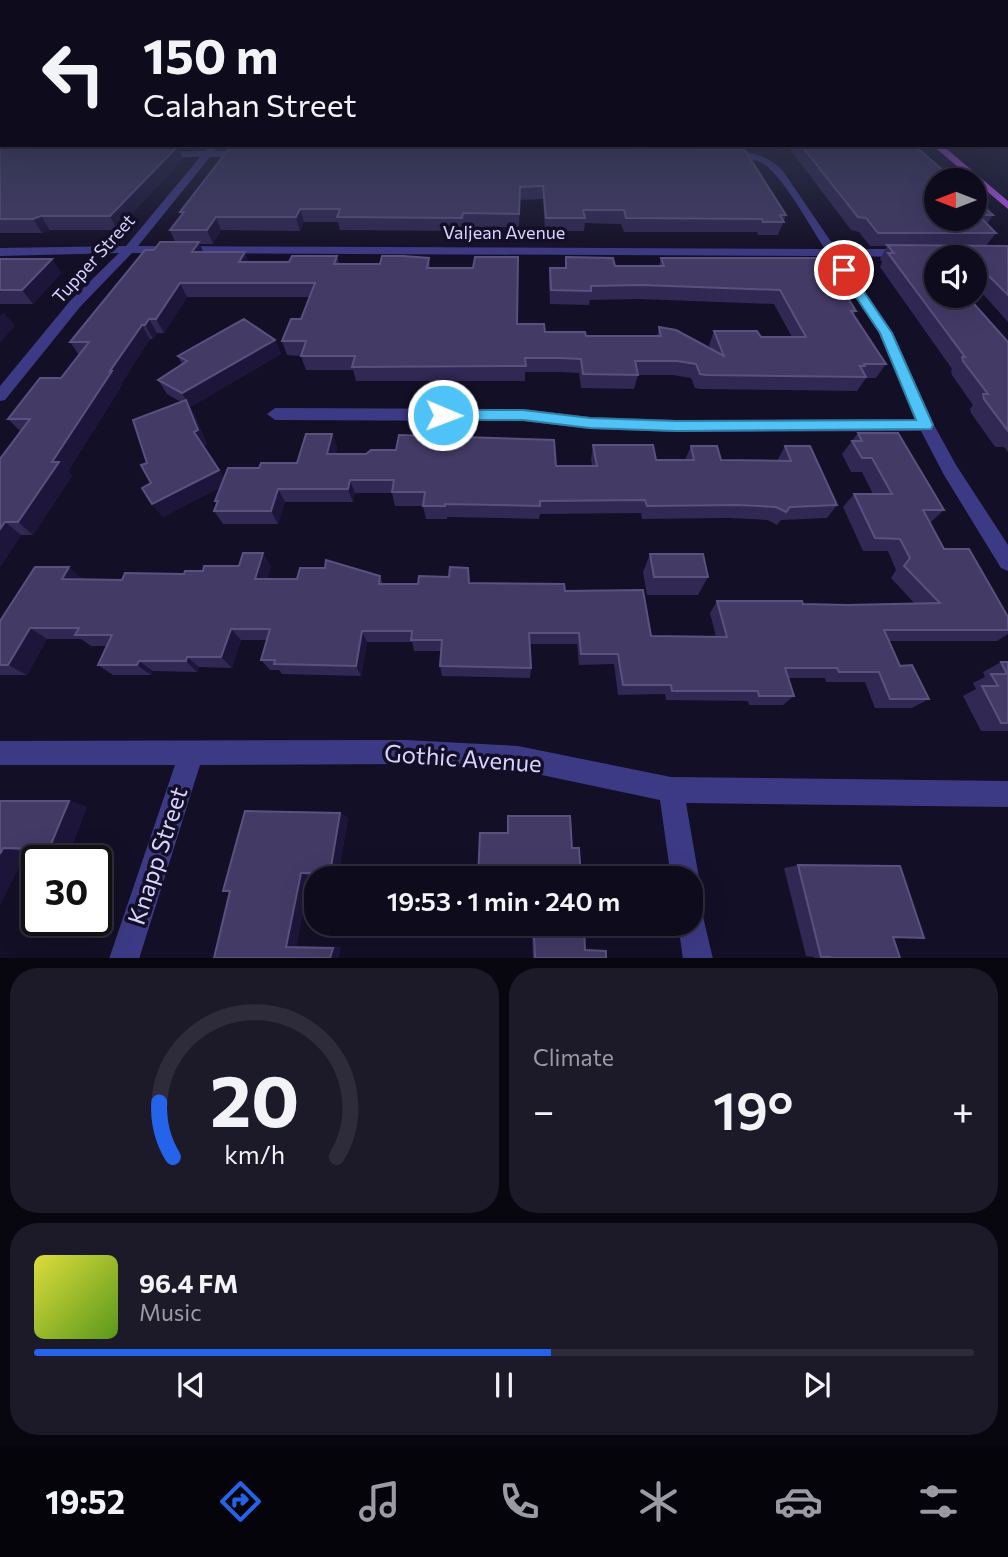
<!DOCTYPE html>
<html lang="en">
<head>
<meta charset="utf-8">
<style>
  :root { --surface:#0e0b1c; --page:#1c1929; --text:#f1f3f6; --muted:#9b9ba3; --line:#2e2b3b; --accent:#2563eb }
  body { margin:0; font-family:Commissioner,sans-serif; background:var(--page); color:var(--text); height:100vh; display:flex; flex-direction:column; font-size:26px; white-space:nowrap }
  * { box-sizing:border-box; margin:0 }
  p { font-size:23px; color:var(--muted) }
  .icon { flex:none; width:38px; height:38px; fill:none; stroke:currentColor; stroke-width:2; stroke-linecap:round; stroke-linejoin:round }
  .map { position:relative; height:958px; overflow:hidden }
  .panel { display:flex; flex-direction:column; gap:10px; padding:10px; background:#08060f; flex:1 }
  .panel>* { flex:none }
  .banner { position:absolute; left:0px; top:0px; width:1008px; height:147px; box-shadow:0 7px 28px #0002,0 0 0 2px var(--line); background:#0e0b1c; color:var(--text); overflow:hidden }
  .needle { width:46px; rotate:270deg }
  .fabs { position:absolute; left:924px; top:168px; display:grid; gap:14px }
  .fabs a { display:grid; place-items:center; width:63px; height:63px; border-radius:50%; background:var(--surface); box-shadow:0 7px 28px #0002,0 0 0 2px var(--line); font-size:35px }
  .speed { position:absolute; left:21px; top:845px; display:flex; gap:14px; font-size:35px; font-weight:700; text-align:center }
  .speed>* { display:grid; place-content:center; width:91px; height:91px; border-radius:50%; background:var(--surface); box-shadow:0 7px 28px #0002,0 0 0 2px var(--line); line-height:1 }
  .speed .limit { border:4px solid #111; border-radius:10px; background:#fff; color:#111 }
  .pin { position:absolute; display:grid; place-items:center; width:60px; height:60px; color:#fff; margin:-30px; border:4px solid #fff; border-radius:50%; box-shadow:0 2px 7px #0007 }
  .me { position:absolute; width:77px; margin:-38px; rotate:91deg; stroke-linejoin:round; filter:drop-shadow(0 0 5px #0008) }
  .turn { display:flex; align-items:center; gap:24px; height:147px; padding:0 28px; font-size:32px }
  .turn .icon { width:91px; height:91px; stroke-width:2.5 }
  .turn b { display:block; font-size:49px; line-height:60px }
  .big { font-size:52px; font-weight:600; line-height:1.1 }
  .panel .tile { flex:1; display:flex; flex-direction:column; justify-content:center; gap:10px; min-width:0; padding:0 24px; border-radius:28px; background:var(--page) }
  .panel .dial { align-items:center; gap:0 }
  .dial svg { height:182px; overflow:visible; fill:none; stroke:var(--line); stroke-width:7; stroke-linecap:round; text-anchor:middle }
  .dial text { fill:var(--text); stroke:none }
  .song { display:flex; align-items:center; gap:21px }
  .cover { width:84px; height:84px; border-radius:10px; background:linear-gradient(135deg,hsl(60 70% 55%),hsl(90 70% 35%)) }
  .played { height:7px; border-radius:4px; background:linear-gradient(90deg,var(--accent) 55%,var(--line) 55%) }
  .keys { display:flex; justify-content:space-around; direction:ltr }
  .heat { display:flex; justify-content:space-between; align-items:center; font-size:38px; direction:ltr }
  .panel .tiles { flex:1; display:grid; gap:10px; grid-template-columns:1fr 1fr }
  .tile:last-child { grid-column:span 2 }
  .trip { position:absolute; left:304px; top:866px; width:399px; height:70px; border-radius:28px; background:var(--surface); box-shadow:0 7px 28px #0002,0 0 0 2px var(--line); font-weight:600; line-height:70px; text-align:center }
  .menu { display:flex; height:112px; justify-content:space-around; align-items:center; background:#06040b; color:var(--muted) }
  .menu .icon { width:49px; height:49px }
  .menu .on { color:var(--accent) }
  .menu b { font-size:32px; color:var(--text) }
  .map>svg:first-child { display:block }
</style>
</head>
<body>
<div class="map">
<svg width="1008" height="959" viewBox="0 0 1008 959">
  <rect width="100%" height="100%" fill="#130f26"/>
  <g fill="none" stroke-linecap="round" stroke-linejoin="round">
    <path fill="#3d3a85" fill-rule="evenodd" d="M212 145 217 148 214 151H248L253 154 248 157H210L138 246 825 249C811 228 782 174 762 163 749 156 731 162 719 155 738 144 769 156 783 171L836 249H906L912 253 906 257 841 256 893 333 934 425 956 465 1008 545V571L1001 568 944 475 921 431 676 432 590 429 523 421 275 420 267 414 275 408 523 409 590 417 676 420 916 419 879 333 829 256 132 253 80 307 5 400 0 401V386L70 301 119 253 0 256V248L126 246 200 157H157L154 156V152L204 151Z
      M406 740 518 746 671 777 1008 781V807L686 803 699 878 691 889V878H671L660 800 518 770 406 764 200 765 139 959H109L175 765H0V741Z
      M691 904 701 908 713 959H683L678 924H691Z"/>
    <path fill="#c25bff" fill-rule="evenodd" d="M932 145H942L1008 201V209Z"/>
  </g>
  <path fill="#312854" d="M0 122H2V145H195L193 147H178L183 159 117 230H50L42 233H0Z
    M1006 122H1008V145H1006Z
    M242 145H734L733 149 786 215 778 235H758L757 232H624L621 224 585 223 584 231H545L543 199 520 200 519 227H463V231L340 230 338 222H304L300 231 221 230 213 244H199L203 252H245L248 262H289L337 256 339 264H380L429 258 430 268 517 324 545 332 586 336H657L659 327 711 349 709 345 714 331 761 337H792L774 304 639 299 590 300 589 305 550 304 549 282 550 268 615 266H659L661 258 856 311 854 315 886 364 876 378H866L857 391 701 389 695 388 691 378 673 375H638L634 389 581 388 579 373 559 372H525V381H356L353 370H306L301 356 287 355 282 341 301 319 310 297H187L164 333H157L153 339H150L121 384 122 385 68 471 72 476 33 535H21L0 567V459L20 431 8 419 61 378 79 355 70 342 154 250 175 242 170 230 182 215 180 212 242 146Z
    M767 145H914L993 215 987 224 996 233 986 246H1008V322L975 285V257L936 296 1008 342V452L1004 447H995L971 413 970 409 973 405 952 375 951 371 952 369 880 267 882 262 880 259 887 246H870L859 232 851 230 789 148 782 151Z
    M0 259H52L61 273 33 304H0Z
    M275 340 281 354 190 407 194 414 207 444 203 446 224 478 259 468 297 463 332 434 337 448 335 454 556 466H592L591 459 593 445 656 460H685L691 446 721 460 777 461 785 446 837 505 827 518 781 520 777 525 768 520 730 518 642 519 641 513 540 514 539 519 447 517V519H426L423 506H395L392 493H355L353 502H285L278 524H223L214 511 216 504 215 501 220 487 163 517 152 504 151 483 147 463 181 402 167 394 158 380 182 364 178 356Z
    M858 433 944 510 930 523 944 549 1008 617V634L997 641H889L900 666 929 699 912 708H875L865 682H826L825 678H788L794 696 783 705H749L748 701 666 700 665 694 618 695 614 664 579 665 577 644H530L531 668 530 678 442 676 440 666 441 651H414L412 642H367L361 676 282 674 279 670H270L261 660 267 640H241L232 668 199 667 197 672 153 671 151 675H113L98 665 107 646H91L81 639H47L27 675H0V621L84 579 122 580 184 574 203 571 271 566 267 579H297L380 576 383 584 470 583 565 591 651 636 716 637 710 613 717 601 847 605 915 604 891 578 896 570 888 551H863L843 507 854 494H873L862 472H851L842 454Z
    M650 554 708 577 698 595H647L643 572Z
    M1001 662H1008V731H981L963 696 976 689 973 683 985 677 983 672Z
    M0 801H69L87 807 69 852H26L0 905Z
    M340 813 348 818 338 876H310L296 947H341L338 958H214L230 892 223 891Z
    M798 865 893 937 900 958H814V957L806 956 784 868Z
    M584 924 585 949 606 951V958H533L532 935Z"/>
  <path fill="#1d163a" d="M784 145H790L789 148 782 151Z
    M178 146 183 159 117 230 110 216Z
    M300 209 304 222 300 231 296 217Z
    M41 216 50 230 42 233 33 219Z
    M216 217 221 230 213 244 207 230Z
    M199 242 205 256 192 252Z
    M245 252 250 266 239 262Z
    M52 259 61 273 33 304 22 290Z
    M180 283 187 297 164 333 156 319Z
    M4 312 15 326 0 343V316Z
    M149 319 157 333 153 339 145 325Z
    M142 325 150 339 121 384 122 385 68 471 72 476 33 535 18 522 52 462 110 371Z
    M275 340 281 354 190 407 194 414 207 444 203 446 194 432 186 400 182 393Z
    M332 434 337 448 332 468 327 454Z
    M219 470 228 484 163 517 152 504Z
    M350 480 355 493 353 502 348 489Z
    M278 489 285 502 278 524 271 511Z
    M5 522 21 535 0 567V529Z
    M263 553 271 566 263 591 255 579Z
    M69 567 84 580 62 579Z
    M30 628 47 639 27 675 8 665Z
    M231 629 241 640 232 668 221 657Z
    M362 631 367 642 361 676 356 666Z
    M187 657 199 667 197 672 186 661Z
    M139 661 153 671 151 675 137 665Z
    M69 801 87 807 69 852 49 849Z
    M340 813 348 818 338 876 330 873Z
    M3 848 26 852 0 905V854Z
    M301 873 310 876 296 947H286Z
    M341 947 338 958H330L333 948Z"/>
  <path fill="#433a66" stroke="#5a527e" stroke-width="2" d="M0 122H2V135H0Z
    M801 145H914L954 180H936V219H975V199L993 215H978L996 233H878L866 218 858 217Z
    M0 146H178L110 216H41L33 219H0Z
    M231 146 744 149 786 215H780L784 222H763L762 219 626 218 624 210H583L585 218H546L543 186 520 187 519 214 463 213 462 218 337 217 340 209H300L296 217H216L207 230H170L184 212H180Z
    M160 242H199L192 252H245L239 262H289L292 256H337L334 264H380L382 256H403L429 258 427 268H473L475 257H518L517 324H544L545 332H585L586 336H661L659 327 676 330 724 356 714 331H757L761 337H806L780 290 642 285 591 286V291L551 290 550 268H566V257L613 258 615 266H664L661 258H823L856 311H851L886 364H864L865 366H860L866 377 706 375 700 374 696 364 677 361H635L638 375 583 374 581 359 560 358H525L526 366 352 367 355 356H301L306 341H282L291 319H301L315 283H180L156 319H149L145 325H142L110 371H112L52 462H59L18 522H5L0 529V459L30 419H8L40 378H61L89 342H70L145 250H154Z
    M887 245 1008 246V295L983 270 975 277V257H936V296H967L1008 342V431L984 399 983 394H988L963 361 962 357H965L888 253H894Z
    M0 259H52L22 290H0Z
    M244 319 275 340 182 393 158 380 187 361 178 356Z
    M186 400 198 430 194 432 219 470 152 504 142 488 151 483 141 465 147 463 133 420Z
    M858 433H898L944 510H923L944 549H969L1008 617V630H884L900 666 912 665 929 699H890L879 672H839L837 668H785L794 696H759L758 691H672L671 685H623L618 654H581L579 633H529L531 668 440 666 442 640H411L412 631H362L356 666 274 664 275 660H261L270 629H231L221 657H187L186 661H139L137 665H98L112 635H75L79 628H30L8 665H0V621L35 567H69L62 579 122 580 125 573 184 574 185 571H203L204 566H239L243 553H263L255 579H297L300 568H325L326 560 380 576 379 584H418L419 576 449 577 450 567 468 568 469 583 564 584 565 591 643 590 651 636 727 637 717 601H802L803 604 847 605 940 603 904 566 910 558 900 539 875 538 854 494H892L872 458H862L852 441H862Z
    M306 434H332L327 454H366L371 450H396L399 435 554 440 556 466H597L593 445H653L656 460H694L691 446H717L721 460 791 461 785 446H810L837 505 790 507 786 512 776 507 738 505 647 506 645 500 540 501V506L445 504V506H423L425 492H392L394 480H350L348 489H278L271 511H214L218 501H215L228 468H259L261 463H297Z
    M650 554H703L708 577H654Z
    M1001 662H1008V723H1001L982 686H998L991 674H1007Z
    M0 801H69L49 849 3 848 0 854Z
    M245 811 340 813 330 873H301L286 947 333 948 330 958H214L230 891H223Z
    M508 816H570L572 848H579L581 878H478L480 833H508Z
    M798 865 900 866 924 938 893 937 900 958H830V957H821Z
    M477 924H584L585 950 606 951V958H535L534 935H477Z"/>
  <linearGradient id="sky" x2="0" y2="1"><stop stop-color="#0a0815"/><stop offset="0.48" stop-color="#333752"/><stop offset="1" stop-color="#333752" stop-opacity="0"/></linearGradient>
  <rect width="1008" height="256" fill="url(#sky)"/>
  <path fill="#4fc3f7" stroke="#337fa1" stroke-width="2" d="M840 267H847L892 333 933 425 931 429 676 431 590 428 523 420H443L435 415 443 410H523L590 418 676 421 916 420 880 333 838 270Z"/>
  <g text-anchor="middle" stroke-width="7" stroke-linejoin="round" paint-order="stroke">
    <g font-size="18" fill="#d9d4ff" stroke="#130f26">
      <text x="504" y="239">Valjean Avenue</text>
      <text transform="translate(94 259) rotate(-48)" y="6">Tupper Street</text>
    </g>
    <g font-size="24" fill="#d9d4ff" stroke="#130f26">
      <text transform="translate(463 759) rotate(4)" y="8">Gothic Avenue</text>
      <text transform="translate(158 856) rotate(-72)" y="8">Knapp Street</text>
    </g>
  </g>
</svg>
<div class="fabs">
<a><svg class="needle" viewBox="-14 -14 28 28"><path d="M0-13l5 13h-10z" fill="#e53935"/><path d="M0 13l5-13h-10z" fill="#9b9ba3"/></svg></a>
<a><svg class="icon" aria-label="sound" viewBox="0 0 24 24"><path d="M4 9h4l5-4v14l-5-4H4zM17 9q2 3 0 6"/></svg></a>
</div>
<div class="speed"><div class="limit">30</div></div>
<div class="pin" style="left:844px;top:270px;background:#d93025"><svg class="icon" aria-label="arrive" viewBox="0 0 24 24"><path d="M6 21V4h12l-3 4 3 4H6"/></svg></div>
<svg class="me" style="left:443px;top:415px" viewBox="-20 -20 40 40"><circle r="17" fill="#4fc3f7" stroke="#fff" stroke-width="3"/><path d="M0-11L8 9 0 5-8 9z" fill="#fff"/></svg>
<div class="trip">19:53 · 1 min · 240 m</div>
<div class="banner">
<div class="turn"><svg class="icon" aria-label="left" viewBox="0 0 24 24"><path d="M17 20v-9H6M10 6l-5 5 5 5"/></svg><div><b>150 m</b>Calahan Street</div></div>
</div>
</div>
<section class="panel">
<div class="tiles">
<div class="tile dial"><svg viewBox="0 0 100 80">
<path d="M14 69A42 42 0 1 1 86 69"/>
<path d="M14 69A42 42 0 0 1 8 45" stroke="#2563eb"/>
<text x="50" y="56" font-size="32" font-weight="700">20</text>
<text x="50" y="72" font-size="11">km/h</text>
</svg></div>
<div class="tile"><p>Climate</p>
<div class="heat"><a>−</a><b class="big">19°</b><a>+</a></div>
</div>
<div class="tile">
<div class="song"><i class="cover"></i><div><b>96.4 FM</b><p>Music</p></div></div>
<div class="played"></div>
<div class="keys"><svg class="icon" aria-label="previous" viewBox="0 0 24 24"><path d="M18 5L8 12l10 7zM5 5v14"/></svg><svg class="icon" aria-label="pause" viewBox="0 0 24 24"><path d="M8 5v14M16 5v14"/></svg><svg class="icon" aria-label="next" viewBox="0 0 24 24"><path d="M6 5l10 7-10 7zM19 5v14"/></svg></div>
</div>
</div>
</section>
<nav class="menu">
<b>19:52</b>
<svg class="icon on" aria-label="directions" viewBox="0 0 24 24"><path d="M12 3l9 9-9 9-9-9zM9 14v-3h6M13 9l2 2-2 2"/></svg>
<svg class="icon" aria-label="music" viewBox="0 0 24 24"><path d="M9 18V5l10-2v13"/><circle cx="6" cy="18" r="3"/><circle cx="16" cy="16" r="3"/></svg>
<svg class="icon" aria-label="phone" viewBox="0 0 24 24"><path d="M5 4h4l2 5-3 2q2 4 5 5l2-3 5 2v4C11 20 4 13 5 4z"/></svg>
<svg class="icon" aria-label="climate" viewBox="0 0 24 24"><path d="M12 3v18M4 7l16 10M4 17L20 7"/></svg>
<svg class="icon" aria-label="car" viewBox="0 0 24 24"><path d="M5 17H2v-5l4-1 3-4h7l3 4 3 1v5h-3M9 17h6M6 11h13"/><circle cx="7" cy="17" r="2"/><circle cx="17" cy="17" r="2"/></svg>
<svg class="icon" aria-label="filters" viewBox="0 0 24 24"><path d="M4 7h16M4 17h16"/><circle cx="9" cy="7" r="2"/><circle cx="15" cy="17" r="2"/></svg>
</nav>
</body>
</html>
